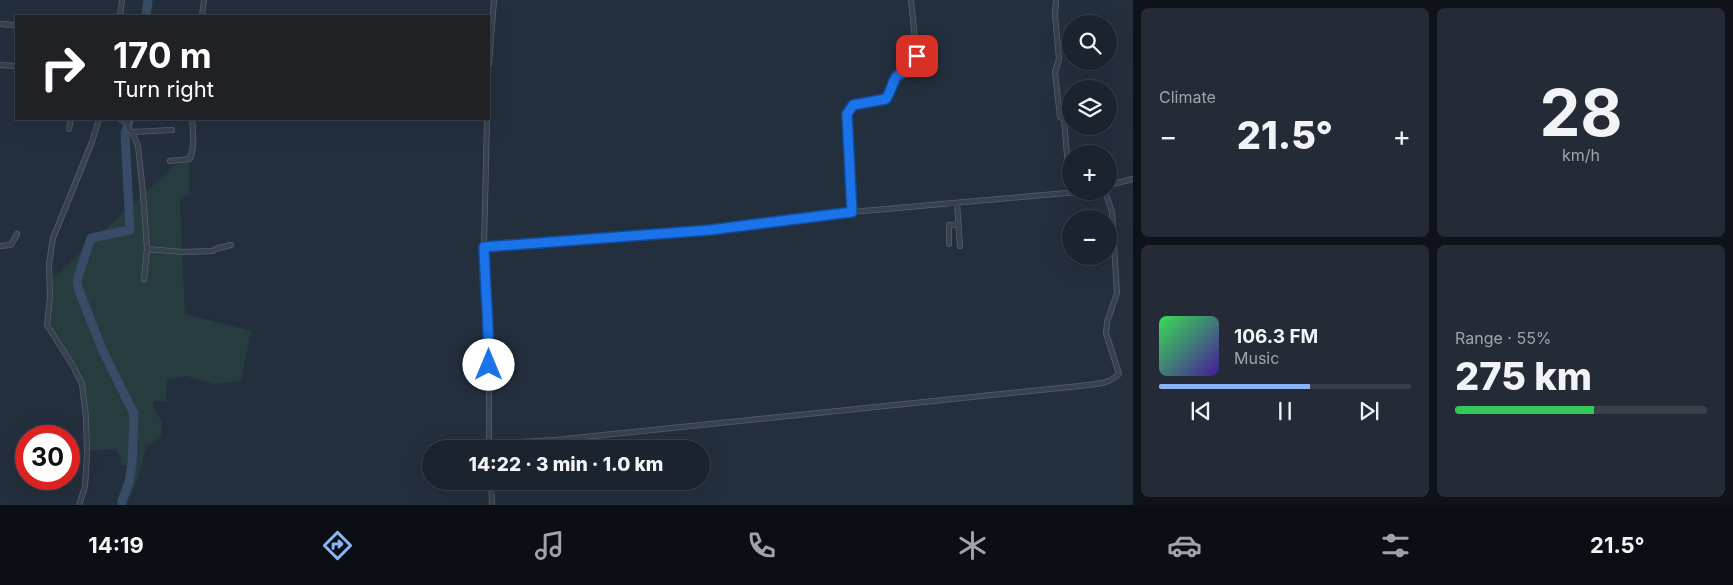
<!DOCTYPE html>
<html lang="en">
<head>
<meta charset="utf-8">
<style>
  :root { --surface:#1b232e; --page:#242b36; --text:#f1f3f6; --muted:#a0a4aa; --line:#39404a; --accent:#8ab4f8 }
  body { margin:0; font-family:Inter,sans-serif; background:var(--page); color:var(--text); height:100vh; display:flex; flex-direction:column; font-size:19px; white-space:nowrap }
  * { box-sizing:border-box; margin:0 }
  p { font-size:16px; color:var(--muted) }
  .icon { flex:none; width:28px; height:28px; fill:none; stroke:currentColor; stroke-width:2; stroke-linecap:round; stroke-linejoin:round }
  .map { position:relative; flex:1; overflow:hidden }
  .sheet { display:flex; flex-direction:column; gap:8px; padding:8px; background:#0f1319; width:600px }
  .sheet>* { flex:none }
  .guide { position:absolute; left:15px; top:15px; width:475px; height:105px; border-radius:0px; box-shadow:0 5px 20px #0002,0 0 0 1px var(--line); background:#202124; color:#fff; overflow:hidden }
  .tools { position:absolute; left:1062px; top:15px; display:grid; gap:10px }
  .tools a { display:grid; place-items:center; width:55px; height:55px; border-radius:50%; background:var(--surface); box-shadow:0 5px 20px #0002,0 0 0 1px var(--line); font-size:25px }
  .speed { position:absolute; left:15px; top:425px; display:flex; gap:10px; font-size:25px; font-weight:700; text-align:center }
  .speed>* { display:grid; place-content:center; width:65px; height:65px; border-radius:50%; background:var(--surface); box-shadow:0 5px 20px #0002,0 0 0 1px var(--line); line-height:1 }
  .speed .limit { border:8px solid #d22; background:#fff; color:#111 }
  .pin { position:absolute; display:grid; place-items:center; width:42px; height:42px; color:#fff; margin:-21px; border-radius:10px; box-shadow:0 2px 8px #0006 }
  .me { position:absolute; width:55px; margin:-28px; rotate:0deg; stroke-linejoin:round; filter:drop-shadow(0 0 4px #0008) }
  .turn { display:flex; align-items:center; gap:18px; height:105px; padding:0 15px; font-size:22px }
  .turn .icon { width:65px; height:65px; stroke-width:2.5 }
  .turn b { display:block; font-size:35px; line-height:42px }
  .big { font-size:38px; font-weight:800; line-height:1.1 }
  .sheet .tile { flex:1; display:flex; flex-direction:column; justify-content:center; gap:8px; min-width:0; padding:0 18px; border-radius:8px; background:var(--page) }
  .sheet .dial { align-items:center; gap:0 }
  .dial b { font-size:65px; line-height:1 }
  .song { display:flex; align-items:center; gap:15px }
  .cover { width:60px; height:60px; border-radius:8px; background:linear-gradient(135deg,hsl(130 70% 55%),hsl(260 70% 35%)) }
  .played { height:5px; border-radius:2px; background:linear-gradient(90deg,var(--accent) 60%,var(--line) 60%) }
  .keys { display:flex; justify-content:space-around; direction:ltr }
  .heat { display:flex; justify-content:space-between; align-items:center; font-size:28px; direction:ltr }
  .charge { height:8px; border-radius:4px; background:linear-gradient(90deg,#34c759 55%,var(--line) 0) }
  .sheet .tiles { flex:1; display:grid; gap:8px; grid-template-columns:repeat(2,1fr) }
  .trip { position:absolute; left:422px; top:440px; width:288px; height:50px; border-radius:25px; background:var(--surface); box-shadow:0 5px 20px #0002,0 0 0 1px var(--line); font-weight:800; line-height:50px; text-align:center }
  .tab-bar { display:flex; height:80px; justify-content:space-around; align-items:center; background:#0b0e12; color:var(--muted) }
  .tab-bar .icon { width:35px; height:35px }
  .tab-bar .active { color:var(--accent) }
  .tab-bar b { font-size:22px; color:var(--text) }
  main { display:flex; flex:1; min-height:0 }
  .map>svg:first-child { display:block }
</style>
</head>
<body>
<main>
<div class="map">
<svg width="1133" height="505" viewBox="0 0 1133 505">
  <rect width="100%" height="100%" fill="#242f3e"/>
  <path fill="#263c3f" d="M189 152V193L180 200 185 314 251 331 241 381 214 384 186 376 167 379 166 401 153 402 154 409 162 422 161 436 146 448 137 481 126 505H117L130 473 131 466 121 465 120 455 115 449 89 451 83 384 49 325 52 279Z"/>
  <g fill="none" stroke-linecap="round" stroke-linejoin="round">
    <path stroke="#394c67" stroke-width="9" d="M146 16 148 0
      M122 505V501L129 482 132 464 134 414 102 349 78 288 77 280 91 238 130 230 125 133 130 119"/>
    <defs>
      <path id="street" d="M1056 0 1055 15 1059 59 1055 72 1060 117 1064 119 1070 193
        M120 16 122 0
        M202 16 204 0
        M0 24 16 25
        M489 64 494 0
        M0 65 16 66
        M120 119 128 124
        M129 119 128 129 132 132 138 146 143 193 147 249 144 279
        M487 119 484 247 486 307 489 318V449
        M69 129 71 119
        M132 132 172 130
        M170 161 190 159C195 146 193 132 192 119
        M1109 185 1133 179
        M957 203 960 246
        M852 212 847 114 853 105 886 99C897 81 889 72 916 71L918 68 911 0
        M949 244V225L958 224
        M0 246 11 245 17 234
        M484 247 710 230 852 212 1089 191
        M147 249 183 252 212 251 218 248 231 245
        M489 444 555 440 1079 386C1093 384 1108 385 1119 374L1106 333 1107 322 1117 293 1112 212 1105 191
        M491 481 492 505
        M79 505 85 487 87 454 86 417 82 384 73 366 47 325 50 297 49 264 53 238 92 142 99 119"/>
    </defs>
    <use href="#street" stroke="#565f6c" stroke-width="6"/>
    <use href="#street" stroke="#38414e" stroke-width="4.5"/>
  </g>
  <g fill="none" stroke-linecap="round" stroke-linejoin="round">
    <defs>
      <path id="route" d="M489 365C489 325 485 286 484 247L710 230 852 212 847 114 853 105 886 99C897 81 889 72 916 71L918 68 917 56"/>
    </defs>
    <use href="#route" stroke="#114b97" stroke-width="12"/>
    <use href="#route" stroke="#1a73e8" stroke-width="9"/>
  </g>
</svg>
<div class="tools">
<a><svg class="icon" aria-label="search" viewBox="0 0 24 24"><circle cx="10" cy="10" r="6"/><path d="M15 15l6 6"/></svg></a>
<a><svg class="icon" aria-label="layers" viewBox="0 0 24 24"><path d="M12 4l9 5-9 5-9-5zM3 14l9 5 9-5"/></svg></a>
<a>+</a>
<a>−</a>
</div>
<div class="speed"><div class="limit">30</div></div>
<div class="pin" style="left:917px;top:56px;background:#d93025"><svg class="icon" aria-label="arrive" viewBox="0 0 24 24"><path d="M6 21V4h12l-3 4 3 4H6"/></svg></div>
<svg class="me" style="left:489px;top:365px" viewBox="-20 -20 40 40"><circle r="19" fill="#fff"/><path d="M0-13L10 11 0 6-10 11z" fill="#1a73e8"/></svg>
<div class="trip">14:22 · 3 min · 1.0 km</div>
<div class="guide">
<div class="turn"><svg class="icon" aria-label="right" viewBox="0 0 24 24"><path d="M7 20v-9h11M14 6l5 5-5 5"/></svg><div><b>170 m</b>Turn right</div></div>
</div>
</div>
<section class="sheet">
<div class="tiles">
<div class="tile"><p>Climate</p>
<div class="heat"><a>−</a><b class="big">21.5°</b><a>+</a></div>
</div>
<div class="tile dial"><b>28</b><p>km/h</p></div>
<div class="tile">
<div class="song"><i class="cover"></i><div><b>106.3 FM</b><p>Music</p></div></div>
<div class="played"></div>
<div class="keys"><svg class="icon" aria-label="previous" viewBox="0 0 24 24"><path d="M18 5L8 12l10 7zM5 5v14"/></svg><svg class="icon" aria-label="pause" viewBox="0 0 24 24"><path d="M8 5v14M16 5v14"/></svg><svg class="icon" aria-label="next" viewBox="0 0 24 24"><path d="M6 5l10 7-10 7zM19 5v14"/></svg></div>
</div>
<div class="tile"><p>Range · 55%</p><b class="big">275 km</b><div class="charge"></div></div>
</div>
</section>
</main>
<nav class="tab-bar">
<b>14:19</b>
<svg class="icon active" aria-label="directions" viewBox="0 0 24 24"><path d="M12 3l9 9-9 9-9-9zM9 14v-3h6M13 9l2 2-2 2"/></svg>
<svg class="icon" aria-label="music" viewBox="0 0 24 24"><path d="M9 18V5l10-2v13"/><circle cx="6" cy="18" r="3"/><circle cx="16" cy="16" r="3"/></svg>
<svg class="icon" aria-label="phone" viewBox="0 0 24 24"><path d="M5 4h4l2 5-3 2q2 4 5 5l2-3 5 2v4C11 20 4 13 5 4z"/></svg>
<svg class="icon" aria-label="climate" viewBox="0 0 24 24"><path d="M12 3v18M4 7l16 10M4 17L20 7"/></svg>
<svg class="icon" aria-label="car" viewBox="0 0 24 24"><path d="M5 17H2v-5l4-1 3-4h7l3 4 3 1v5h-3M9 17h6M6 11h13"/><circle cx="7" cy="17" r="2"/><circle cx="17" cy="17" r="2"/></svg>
<svg class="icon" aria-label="filters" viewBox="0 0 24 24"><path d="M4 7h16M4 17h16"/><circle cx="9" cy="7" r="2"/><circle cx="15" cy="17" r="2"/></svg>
<b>21.5°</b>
</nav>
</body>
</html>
